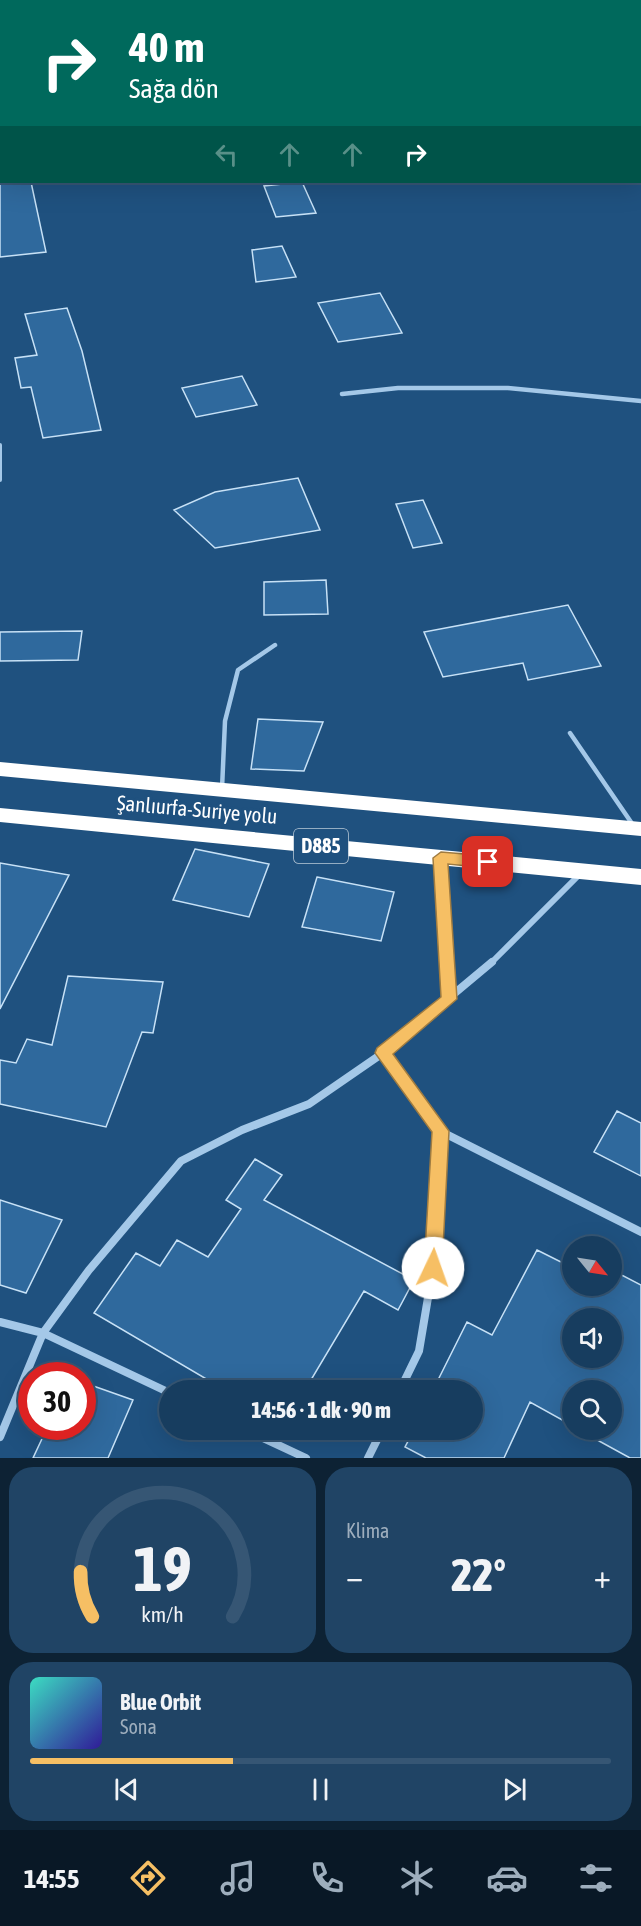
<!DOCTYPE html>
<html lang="tr">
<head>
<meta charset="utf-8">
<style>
  :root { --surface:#173d5f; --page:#204465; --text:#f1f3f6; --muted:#9eaebd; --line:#365674; --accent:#f6bf64 }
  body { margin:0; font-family:"Asap Condensed",sans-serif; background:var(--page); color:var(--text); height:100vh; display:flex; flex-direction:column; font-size:22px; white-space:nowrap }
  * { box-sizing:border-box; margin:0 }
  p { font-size:20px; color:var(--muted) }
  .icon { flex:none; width:33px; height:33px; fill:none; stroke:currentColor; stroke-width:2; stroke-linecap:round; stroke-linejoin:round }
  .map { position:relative; height:1458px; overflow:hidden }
  .sheet { display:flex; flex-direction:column; gap:9px; padding:9px; background:#0d2234; flex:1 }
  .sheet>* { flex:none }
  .top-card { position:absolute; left:0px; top:0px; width:642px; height:183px; box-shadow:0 6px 24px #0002,0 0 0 2px var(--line); background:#00695c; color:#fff; overflow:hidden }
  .needle { width:39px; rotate:120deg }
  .tools { position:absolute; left:562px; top:1236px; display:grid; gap:12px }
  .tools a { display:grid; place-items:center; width:60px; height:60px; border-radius:50%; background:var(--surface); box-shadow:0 6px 24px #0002,0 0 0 2px var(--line); font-size:30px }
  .speed { position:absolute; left:18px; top:1362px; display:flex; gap:12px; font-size:30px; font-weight:700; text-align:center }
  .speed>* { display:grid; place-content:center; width:78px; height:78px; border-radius:50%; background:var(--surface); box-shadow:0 6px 24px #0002,0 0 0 2px var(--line); line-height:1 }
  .speed .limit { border:9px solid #d22; background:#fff; color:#111 }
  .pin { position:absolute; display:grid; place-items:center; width:51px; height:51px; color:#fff; margin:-26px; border-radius:12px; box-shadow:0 3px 9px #0006 }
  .me { position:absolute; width:66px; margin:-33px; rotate:3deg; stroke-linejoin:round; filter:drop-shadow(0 0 4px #0008) }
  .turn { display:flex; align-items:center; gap:21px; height:126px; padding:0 30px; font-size:27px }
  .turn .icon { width:78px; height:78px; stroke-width:2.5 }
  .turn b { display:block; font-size:42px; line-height:51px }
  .lanes { display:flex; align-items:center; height:57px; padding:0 30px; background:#0003; justify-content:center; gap:30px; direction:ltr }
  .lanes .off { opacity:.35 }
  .big { font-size:45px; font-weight:800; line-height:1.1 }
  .sheet .widget { flex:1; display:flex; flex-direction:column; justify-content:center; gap:9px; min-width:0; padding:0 21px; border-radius:24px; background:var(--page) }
  .sheet .dial { align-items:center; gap:0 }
  .dial svg { height:156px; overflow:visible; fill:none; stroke:var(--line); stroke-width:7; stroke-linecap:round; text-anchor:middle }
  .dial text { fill:var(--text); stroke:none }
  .song { display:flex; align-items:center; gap:18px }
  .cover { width:72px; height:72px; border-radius:9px; background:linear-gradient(135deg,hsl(170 70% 55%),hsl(250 70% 35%)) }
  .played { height:6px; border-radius:3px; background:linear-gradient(90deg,var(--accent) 35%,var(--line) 35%) }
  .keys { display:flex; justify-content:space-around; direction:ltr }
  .heat { display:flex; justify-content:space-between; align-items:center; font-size:33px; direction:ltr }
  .sheet .tiles { flex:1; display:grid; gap:9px; grid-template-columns:1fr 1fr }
  .widget:last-child { grid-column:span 2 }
  .trip { position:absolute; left:159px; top:1380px; width:324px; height:60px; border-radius:30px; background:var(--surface); box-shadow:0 6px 24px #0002,0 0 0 2px var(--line); font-weight:800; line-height:60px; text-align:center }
  .dock { display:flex; height:96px; justify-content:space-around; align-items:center; background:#091826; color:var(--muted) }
  .dock .icon { width:42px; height:42px }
  .dock .on { color:var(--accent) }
  .dock b { font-size:27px; color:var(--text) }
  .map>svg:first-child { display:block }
</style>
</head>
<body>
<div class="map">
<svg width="641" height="1458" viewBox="0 0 641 1458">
  <rect width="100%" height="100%" fill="#1f517f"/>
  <path fill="#2f699d" stroke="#c7e1f6" stroke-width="1.5" fill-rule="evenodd" d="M0 182H31L46 252 0 257Z
    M302 182 316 213 276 217 264 186Z
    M282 246 296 277 256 282 252 250Z
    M380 293 402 333 338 342 318 303Z
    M67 308 82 351 101 430 43 438 31 387 21 388 15 358 37 355 25 314Z
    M242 376 257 405 196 417 182 388Z
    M298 478 320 530 215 548 174 510 215 492Z
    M423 500 442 543 413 548 396 504Z
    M326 580 328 614 264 615V582Z
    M568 605 601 666 528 680 523 663 443 677 424 632Z
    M82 631 78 660 0 661V632Z
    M258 719 323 722 304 771 251 769Z
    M195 849 269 864 249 917 173 900Z
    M0 863 69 875 0 1009Z
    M317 877 394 892 381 941 302 927Z
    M68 976 163 982 153 1033 142 1032 106 1127 0 1104V1060L16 1063 27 1039 52 1045Z
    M617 1111 641 1123V1176L594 1152Z
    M255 1159 282 1175 264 1200 414 1280 398 1310 364 1291 305 1390H225L94 1313 136 1253 160 1266 177 1240 208 1257 241 1209 226 1200Z
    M0 1200 62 1220 26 1293 0 1285Z
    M537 1250 573 1268V1286H612L614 1271 641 1285V1458H630L579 1430H612V1390H573V1426L530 1402 504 1458H426L405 1447 414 1430H472V1390H433L467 1322 492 1335ZM573 1318H612V1358H573Z
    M82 1382 133 1400 108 1458H33L48 1426H82Z"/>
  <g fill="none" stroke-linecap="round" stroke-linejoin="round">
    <path stroke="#a4c8e8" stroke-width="4" d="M0 445V480"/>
    <path stroke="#a4c8e8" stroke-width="4.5" d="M570 733 633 825
      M222 789 225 721 238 670 275 645"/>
    <path stroke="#a4c8e8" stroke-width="4.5" d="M342 394 398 388H508L641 401"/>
    <path stroke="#a4c8e8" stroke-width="6" d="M441 859 447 963
      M491 963 580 874"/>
    <path stroke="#a4c8e8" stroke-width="8" d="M447 962 449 999
      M383 1053 440 1131 641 1232
      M0 1322 43 1333 170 1393
      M400 1390 419 1351 433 1268 440 1131
      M246 1430 306 1458
      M0 1437 43 1333 89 1270 181 1161 242 1130 309 1104 383 1053 492 962
      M368 1458 382 1430"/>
    <path fill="#cee3f6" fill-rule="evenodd" d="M618 0H624L625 2H618Z
      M640 20H641V24H640Z"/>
    <path fill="#fff" fill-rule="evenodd" d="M0 762 641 822V836L0 776Z
      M0 808 641 869V885L0 822Z"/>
  </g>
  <path fill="#f6bf64" stroke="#a07c41" stroke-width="1.5" d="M441 852 488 856 495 862 488 868 448 864 457 999 393 1054 449 1131 442 1268 440 1274 433 1276 427 1274 424 1268 432 1132 375 1053 377 1048 441 997 433 858Z"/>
  <g text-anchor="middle" stroke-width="6" stroke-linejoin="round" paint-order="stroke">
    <rect fill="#1f517f" stroke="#bccbd9" stroke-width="1.5" x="294" y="829" width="54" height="34" rx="4.5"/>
    <g font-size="20" font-weight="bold" fill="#fff">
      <text x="321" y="853">D885</text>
    </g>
    <g font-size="21" fill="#fff" stroke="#1f517f">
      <text transform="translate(197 810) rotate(5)" y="7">Şanlıurfa-Suriye yolu</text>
    </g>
  </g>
</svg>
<div class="tools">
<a><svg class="needle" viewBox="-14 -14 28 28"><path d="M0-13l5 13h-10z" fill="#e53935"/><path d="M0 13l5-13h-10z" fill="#9eaebd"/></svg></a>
<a><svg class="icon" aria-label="sound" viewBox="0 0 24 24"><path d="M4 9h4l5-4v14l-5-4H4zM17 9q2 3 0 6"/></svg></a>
<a><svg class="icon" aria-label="search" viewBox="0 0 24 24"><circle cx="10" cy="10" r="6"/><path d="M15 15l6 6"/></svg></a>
</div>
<div class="speed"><div class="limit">30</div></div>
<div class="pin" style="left:488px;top:862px;background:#d93025"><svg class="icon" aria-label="arrive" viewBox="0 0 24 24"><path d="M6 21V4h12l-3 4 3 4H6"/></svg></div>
<svg class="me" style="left:433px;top:1268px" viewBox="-20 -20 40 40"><circle r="19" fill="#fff"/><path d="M0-13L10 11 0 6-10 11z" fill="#f6bf64"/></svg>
<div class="trip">14:56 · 1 dk · 90 m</div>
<div class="top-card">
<div class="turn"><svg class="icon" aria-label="right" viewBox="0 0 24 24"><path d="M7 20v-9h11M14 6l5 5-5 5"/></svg><div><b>40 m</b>Sağa dön</div></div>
<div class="lanes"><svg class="icon off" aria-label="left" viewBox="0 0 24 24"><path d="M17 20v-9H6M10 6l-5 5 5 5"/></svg><svg class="icon off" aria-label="ahead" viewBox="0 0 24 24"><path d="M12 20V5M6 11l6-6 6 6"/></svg><svg class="icon off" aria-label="ahead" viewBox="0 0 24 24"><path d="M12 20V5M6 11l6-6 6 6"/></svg><svg class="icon" aria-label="right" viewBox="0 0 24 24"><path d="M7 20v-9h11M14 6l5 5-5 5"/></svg></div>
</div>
</div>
<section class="sheet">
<div class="tiles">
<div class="widget dial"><svg viewBox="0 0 100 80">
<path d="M14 69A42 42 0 1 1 86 69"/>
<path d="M14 69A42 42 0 0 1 8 46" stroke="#f6bf64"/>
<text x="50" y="56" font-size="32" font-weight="700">19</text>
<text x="50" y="72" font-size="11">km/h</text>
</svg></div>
<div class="widget"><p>Klima</p>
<div class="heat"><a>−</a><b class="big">22°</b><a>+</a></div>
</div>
<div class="widget">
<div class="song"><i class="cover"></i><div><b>Blue Orbit</b><p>Sona</p></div></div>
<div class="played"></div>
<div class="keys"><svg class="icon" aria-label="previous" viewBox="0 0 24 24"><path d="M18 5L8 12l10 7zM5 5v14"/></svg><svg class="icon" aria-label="pause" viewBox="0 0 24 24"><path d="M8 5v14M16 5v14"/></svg><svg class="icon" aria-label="next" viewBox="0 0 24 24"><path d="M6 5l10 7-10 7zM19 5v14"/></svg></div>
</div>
</div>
</section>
<nav class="dock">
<b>14:55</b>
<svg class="icon on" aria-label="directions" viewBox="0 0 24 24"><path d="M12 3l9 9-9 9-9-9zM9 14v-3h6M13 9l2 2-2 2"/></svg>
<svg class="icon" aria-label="music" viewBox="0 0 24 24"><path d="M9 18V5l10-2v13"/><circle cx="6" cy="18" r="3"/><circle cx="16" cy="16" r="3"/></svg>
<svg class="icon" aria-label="phone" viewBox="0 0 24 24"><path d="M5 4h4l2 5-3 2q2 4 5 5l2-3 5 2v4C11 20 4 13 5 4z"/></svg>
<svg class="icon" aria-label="climate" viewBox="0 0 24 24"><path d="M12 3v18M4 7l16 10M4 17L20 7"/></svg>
<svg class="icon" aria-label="car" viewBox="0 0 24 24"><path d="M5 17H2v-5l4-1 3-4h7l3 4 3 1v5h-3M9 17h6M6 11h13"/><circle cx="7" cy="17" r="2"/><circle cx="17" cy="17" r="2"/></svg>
<svg class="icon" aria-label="filters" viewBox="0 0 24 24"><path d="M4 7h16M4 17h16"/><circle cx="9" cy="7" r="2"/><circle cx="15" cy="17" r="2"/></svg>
</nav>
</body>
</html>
